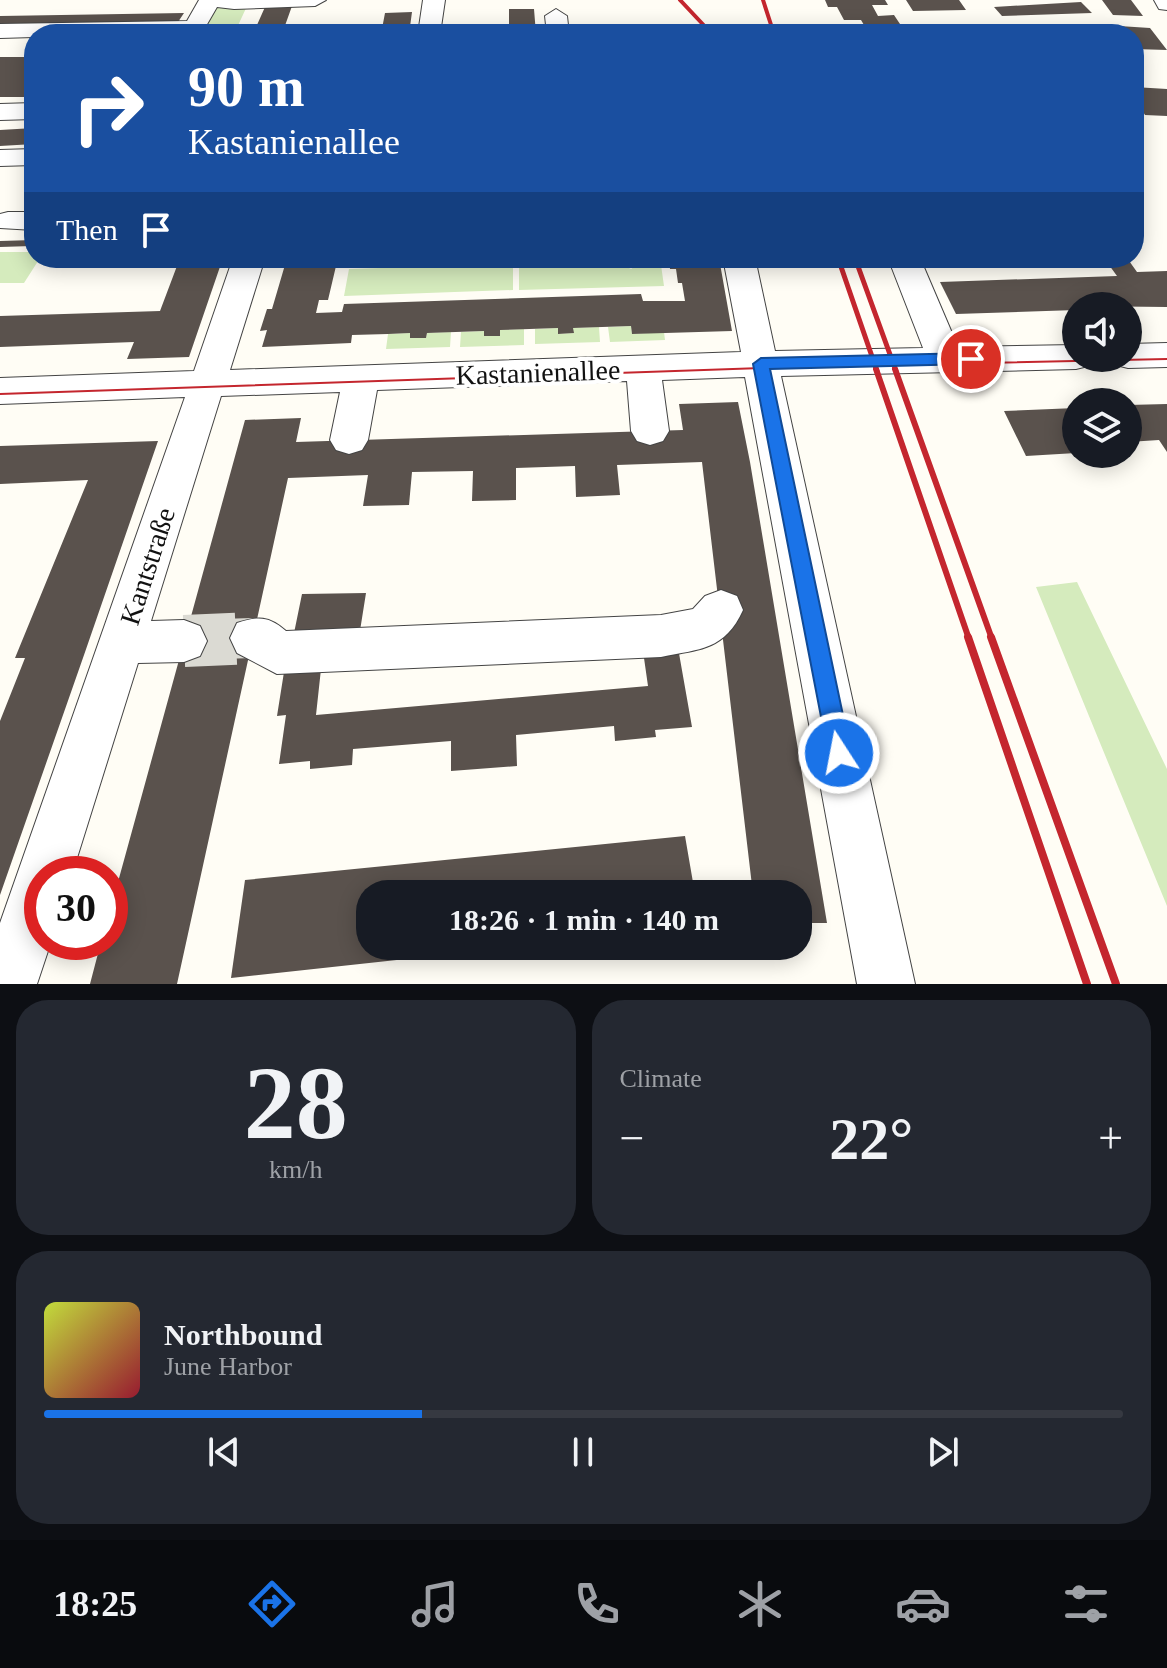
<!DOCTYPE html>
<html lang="en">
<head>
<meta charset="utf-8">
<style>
  :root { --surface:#171b24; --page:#242831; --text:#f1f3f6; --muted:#9ea1a6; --line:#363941; --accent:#1a73e8 }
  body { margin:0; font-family:Georgia,serif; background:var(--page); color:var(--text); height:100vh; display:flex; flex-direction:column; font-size:30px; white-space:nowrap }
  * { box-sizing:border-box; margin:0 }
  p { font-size:26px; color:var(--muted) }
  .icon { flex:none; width:44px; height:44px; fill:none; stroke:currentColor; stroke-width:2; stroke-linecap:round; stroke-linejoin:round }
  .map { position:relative; height:984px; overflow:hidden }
  .panel { display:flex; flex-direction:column; gap:16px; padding:16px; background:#0d0f14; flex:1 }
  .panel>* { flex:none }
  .banner { position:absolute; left:24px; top:24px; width:1120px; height:244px; border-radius:32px; box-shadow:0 4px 20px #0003; background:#1a4fa0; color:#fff; overflow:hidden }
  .fabs { position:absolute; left:1062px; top:292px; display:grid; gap:16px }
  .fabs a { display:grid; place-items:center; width:80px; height:80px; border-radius:50%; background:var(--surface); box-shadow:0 4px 20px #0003; font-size:40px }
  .speed { position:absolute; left:24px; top:856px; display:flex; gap:16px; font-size:40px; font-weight:700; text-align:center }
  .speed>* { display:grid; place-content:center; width:104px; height:104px; border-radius:50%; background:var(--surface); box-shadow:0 4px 20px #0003; line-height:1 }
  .speed .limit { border:12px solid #d22; background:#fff; color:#111 }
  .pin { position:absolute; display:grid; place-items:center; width:68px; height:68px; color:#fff; margin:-34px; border:4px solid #fff; border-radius:50%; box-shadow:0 2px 8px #0007 }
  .me { position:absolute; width:88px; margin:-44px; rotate:349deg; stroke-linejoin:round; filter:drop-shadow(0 0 6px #0008) }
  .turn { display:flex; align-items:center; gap:28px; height:168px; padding:0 32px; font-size:36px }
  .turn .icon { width:104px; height:104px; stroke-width:2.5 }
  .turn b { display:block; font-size:56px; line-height:68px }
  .then { display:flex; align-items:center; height:76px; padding:0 32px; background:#0003; gap:16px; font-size:30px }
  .big { font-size:60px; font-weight:600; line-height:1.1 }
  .panel .tile { flex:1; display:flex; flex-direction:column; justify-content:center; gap:12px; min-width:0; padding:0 28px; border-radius:32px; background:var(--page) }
  .panel .dial { align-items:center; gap:0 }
  .dial b { font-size:104px; line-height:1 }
  .song { display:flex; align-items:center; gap:24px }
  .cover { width:96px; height:96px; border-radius:12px; background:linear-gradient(135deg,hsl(70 70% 55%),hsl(350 70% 35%)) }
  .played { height:8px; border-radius:4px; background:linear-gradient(90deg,var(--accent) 35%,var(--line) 35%) }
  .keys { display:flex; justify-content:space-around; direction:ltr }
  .heat { display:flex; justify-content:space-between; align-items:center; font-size:44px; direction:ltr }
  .panel .tiles { flex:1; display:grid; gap:16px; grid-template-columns:1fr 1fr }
  .tile:last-child { grid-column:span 2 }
  .trip { position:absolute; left:356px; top:880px; width:456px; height:80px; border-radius:32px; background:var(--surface); box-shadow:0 4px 20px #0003; font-weight:600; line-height:80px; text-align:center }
  .menu { display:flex; height:128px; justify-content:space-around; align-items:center; background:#090b0e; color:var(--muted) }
  .menu .icon { width:56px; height:56px }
  .menu .active { color:var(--accent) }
  .menu b { font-size:36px; color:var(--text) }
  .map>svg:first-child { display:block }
</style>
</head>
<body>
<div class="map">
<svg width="1167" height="984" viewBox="0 0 1167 984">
  <rect width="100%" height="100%" fill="#fffdf5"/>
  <path fill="#d5ebbd" d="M218 4H248L234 34H202Z
    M0 252H34V258H40L24 283H0Z
    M647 258H660L664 286 519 290V264L616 261 631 269Z
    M513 264V290L344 296 349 269Z
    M631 326 632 334 664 332 665 340 610 342 608 327Z
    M599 327 600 342 535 344V329L558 328V334L573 333V328Z
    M524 329V345L460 347 461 332 484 331V336H500V330Z
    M451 332 450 347 386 349 388 334 410 333V338H426L427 333Z
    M1077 582 1167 769V906L1036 587Z"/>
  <path fill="#5a524d" d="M825 0H885L888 5H872L878 16 894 15 900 24 864 25 861 20H844L837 7H828Z
    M906 0H959L966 10 913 11Z
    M1102 0H1131L1143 16 1113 15Z
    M1081 2 1092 13 1002 16 994 7Z
    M292 6 282 34H253L265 7Z
    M509 9H534L536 34H509Z
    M412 12 409 34H381L385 13Z
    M184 13 176 25 0 28V16Z
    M1119 26 1150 28 1167 50 1135 49 1134 34H1124Z
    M1047 27 1053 33 1019 34 1013 28Z
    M927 28H980L984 34H930Z
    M34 50V97H0V57H28Z
    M1134 87 1167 89V116L1145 115 1134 97Z
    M34 128V144L0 146V130Z
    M34 240 32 246 0 247V241Z
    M180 258H223L189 357 127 359 134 342 0 347V316L160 311Z
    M287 258H331L329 266H336L328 300H319L316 313 342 312 344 304 641 294 643 301H685L682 283H678L676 269H670L669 258H719L732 331 632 334 631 326 573 328 574 333 558 334V328L500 330V336H484V331L427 333 426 338H410V333L388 334 352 335 351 343 262 347 267 330 260 331 267 309H272Z
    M962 258H977L982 267H966Z
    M1104 258H1127L1137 272 1167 271V307L1076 306V310L956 314 940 282 1117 276Z
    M738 402 750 462 827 923H798V894H753L702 462 617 465 620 495 576 497 575 466 516 468V500L472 501 473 471 412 472 409 505 363 506 368 475 288 478 177 984H90L101 942H110V911L245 420 301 418 296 442 683 430 679 404Z
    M1167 404V452L1159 440 1128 442V405Z
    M1076 408V453L1026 456 1004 411Z
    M158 441 84 655 0 895V721L25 658H15L88 480 0 484V446Z
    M366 593 359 637 293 638 302 594Z
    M677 642 692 727 655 730 656 737 615 741 614 726 516 735 517 766 451 771V741L353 749 352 765 310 769V761L279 764 286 715 277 716 284 672 321 669 316 715 648 686 642 644Z
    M685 836 695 894H370V946L507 948 231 978 245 880Z"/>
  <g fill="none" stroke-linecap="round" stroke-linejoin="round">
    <path stroke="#dbdad3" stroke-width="40" stroke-dasharray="40 20" stroke-linecap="butt" d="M220 639 253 638"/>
    <path stroke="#dbdad3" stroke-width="52" stroke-dasharray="52 26" stroke-linecap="butt" d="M184 641 253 638"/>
    <defs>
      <path id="minor" d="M199 0H326L315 6 234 9 217 7 202 33 197 34H34V37L0 38V24L187 21Z
        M423 0H445L440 34H418Z
        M1154 0H1167V10L1159 9Z
        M556 9 567 16 569 34H547L545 16Z
        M812 25 820 27 824 34H802L804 27Z
        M34 103V119L0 120V104Z
        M34 149V165L0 166V150Z
        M8 212H34V230L0 228V214Z
        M233 258H265L230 370 741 352 723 258H755L775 351 923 348 888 258H920L958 347 1076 345V358H1093L1088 366 1076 369 781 376 915 984H857L745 377 662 380 669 431 663 441 650 445 637 441 631 431 627 381 377 390 368 440 362 450 349 454 336 450 330 440 340 392 221 396 151 621 184 620 200 626 207 641 200 656 184 662 138 663 72 874H42V942H51L37 984H0V923L185 397 0 404V378L194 371Z
        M1167 343V367L1128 368 1116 365 1112 358H1128V344Z
        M721 590 737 596 743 610C725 650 700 649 661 657L277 674 237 653 230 638 237 623C258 616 269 616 286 631L661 615 693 609 705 596Z"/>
    </defs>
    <use href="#minor" stroke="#444" stroke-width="2"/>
    <use href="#minor" fill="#fff" fill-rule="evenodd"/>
    <path stroke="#c4262e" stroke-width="2" d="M0 394 762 368 1167 359"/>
    <path stroke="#c4262e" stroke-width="4" d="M680 0 712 34
      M763 0 774 34"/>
    <path stroke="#c4262e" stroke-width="5" d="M838 258 877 371
      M855 258 896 371"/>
    <path stroke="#c4262e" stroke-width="6" d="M876 369 969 639
      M895 369 992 639"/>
    <path stroke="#c4262e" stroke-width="8" d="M968 637 1087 984
      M991 637 1116 984"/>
  </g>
  <path fill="#1a73e8" stroke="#114b97" stroke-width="2" d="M971 353 979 359 971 364 770 369 851 753 847 761 839 765 831 761 828 753 753 364 761 358Z"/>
  <g text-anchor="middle" stroke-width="8" stroke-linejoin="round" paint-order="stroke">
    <g font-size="28" fill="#111" stroke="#fff">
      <text transform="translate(538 372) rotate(-2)" y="10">Kastanienallee</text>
      <text transform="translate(147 566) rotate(-72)" y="10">Kantstraße</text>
    </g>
  </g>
</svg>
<div class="fabs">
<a><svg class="icon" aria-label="sound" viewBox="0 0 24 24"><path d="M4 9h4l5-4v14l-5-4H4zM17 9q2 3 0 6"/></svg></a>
<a><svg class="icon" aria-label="layers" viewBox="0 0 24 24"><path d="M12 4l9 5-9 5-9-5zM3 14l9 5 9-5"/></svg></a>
</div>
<div class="speed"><div class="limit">30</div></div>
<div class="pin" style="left:971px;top:359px;background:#d93025"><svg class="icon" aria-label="arrive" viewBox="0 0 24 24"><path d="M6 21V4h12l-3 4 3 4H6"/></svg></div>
<svg class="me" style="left:839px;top:753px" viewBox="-20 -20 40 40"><circle r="17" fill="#1a73e8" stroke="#fff" stroke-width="3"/><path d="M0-11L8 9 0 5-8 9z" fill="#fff"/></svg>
<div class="trip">18:26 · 1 min · 140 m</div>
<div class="banner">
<div class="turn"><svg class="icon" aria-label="right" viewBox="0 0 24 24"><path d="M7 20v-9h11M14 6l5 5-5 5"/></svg><div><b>90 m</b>Kastanienallee</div></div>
<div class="then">Then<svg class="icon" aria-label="arrive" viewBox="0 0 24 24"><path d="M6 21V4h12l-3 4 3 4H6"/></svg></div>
</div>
</div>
<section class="panel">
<div class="tiles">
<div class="tile dial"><b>28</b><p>km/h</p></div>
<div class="tile"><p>Climate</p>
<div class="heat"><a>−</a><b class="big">22°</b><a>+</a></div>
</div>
<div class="tile">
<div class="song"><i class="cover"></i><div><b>Northbound</b><p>June Harbor</p></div></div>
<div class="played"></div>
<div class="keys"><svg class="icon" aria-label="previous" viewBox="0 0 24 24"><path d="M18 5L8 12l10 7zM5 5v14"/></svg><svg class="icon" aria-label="pause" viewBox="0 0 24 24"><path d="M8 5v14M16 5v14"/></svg><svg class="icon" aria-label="next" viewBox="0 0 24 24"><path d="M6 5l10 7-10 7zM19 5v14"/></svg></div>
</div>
</div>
</section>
<nav class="menu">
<b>18:25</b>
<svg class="icon active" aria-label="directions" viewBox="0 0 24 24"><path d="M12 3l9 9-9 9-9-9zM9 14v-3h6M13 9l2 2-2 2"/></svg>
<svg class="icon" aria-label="music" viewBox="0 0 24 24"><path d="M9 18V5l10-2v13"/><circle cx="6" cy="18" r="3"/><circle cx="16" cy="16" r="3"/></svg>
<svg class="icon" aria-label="phone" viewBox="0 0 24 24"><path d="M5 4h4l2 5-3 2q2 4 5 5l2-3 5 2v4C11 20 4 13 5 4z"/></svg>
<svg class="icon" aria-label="climate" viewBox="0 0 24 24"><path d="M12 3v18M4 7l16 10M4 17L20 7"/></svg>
<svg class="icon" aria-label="car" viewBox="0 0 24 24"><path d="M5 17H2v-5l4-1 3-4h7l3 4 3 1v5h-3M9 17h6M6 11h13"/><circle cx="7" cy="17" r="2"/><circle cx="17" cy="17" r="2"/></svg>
<svg class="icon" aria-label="filters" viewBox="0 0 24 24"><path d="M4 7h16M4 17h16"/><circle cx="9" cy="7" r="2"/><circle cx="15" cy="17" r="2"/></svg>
</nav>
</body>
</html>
